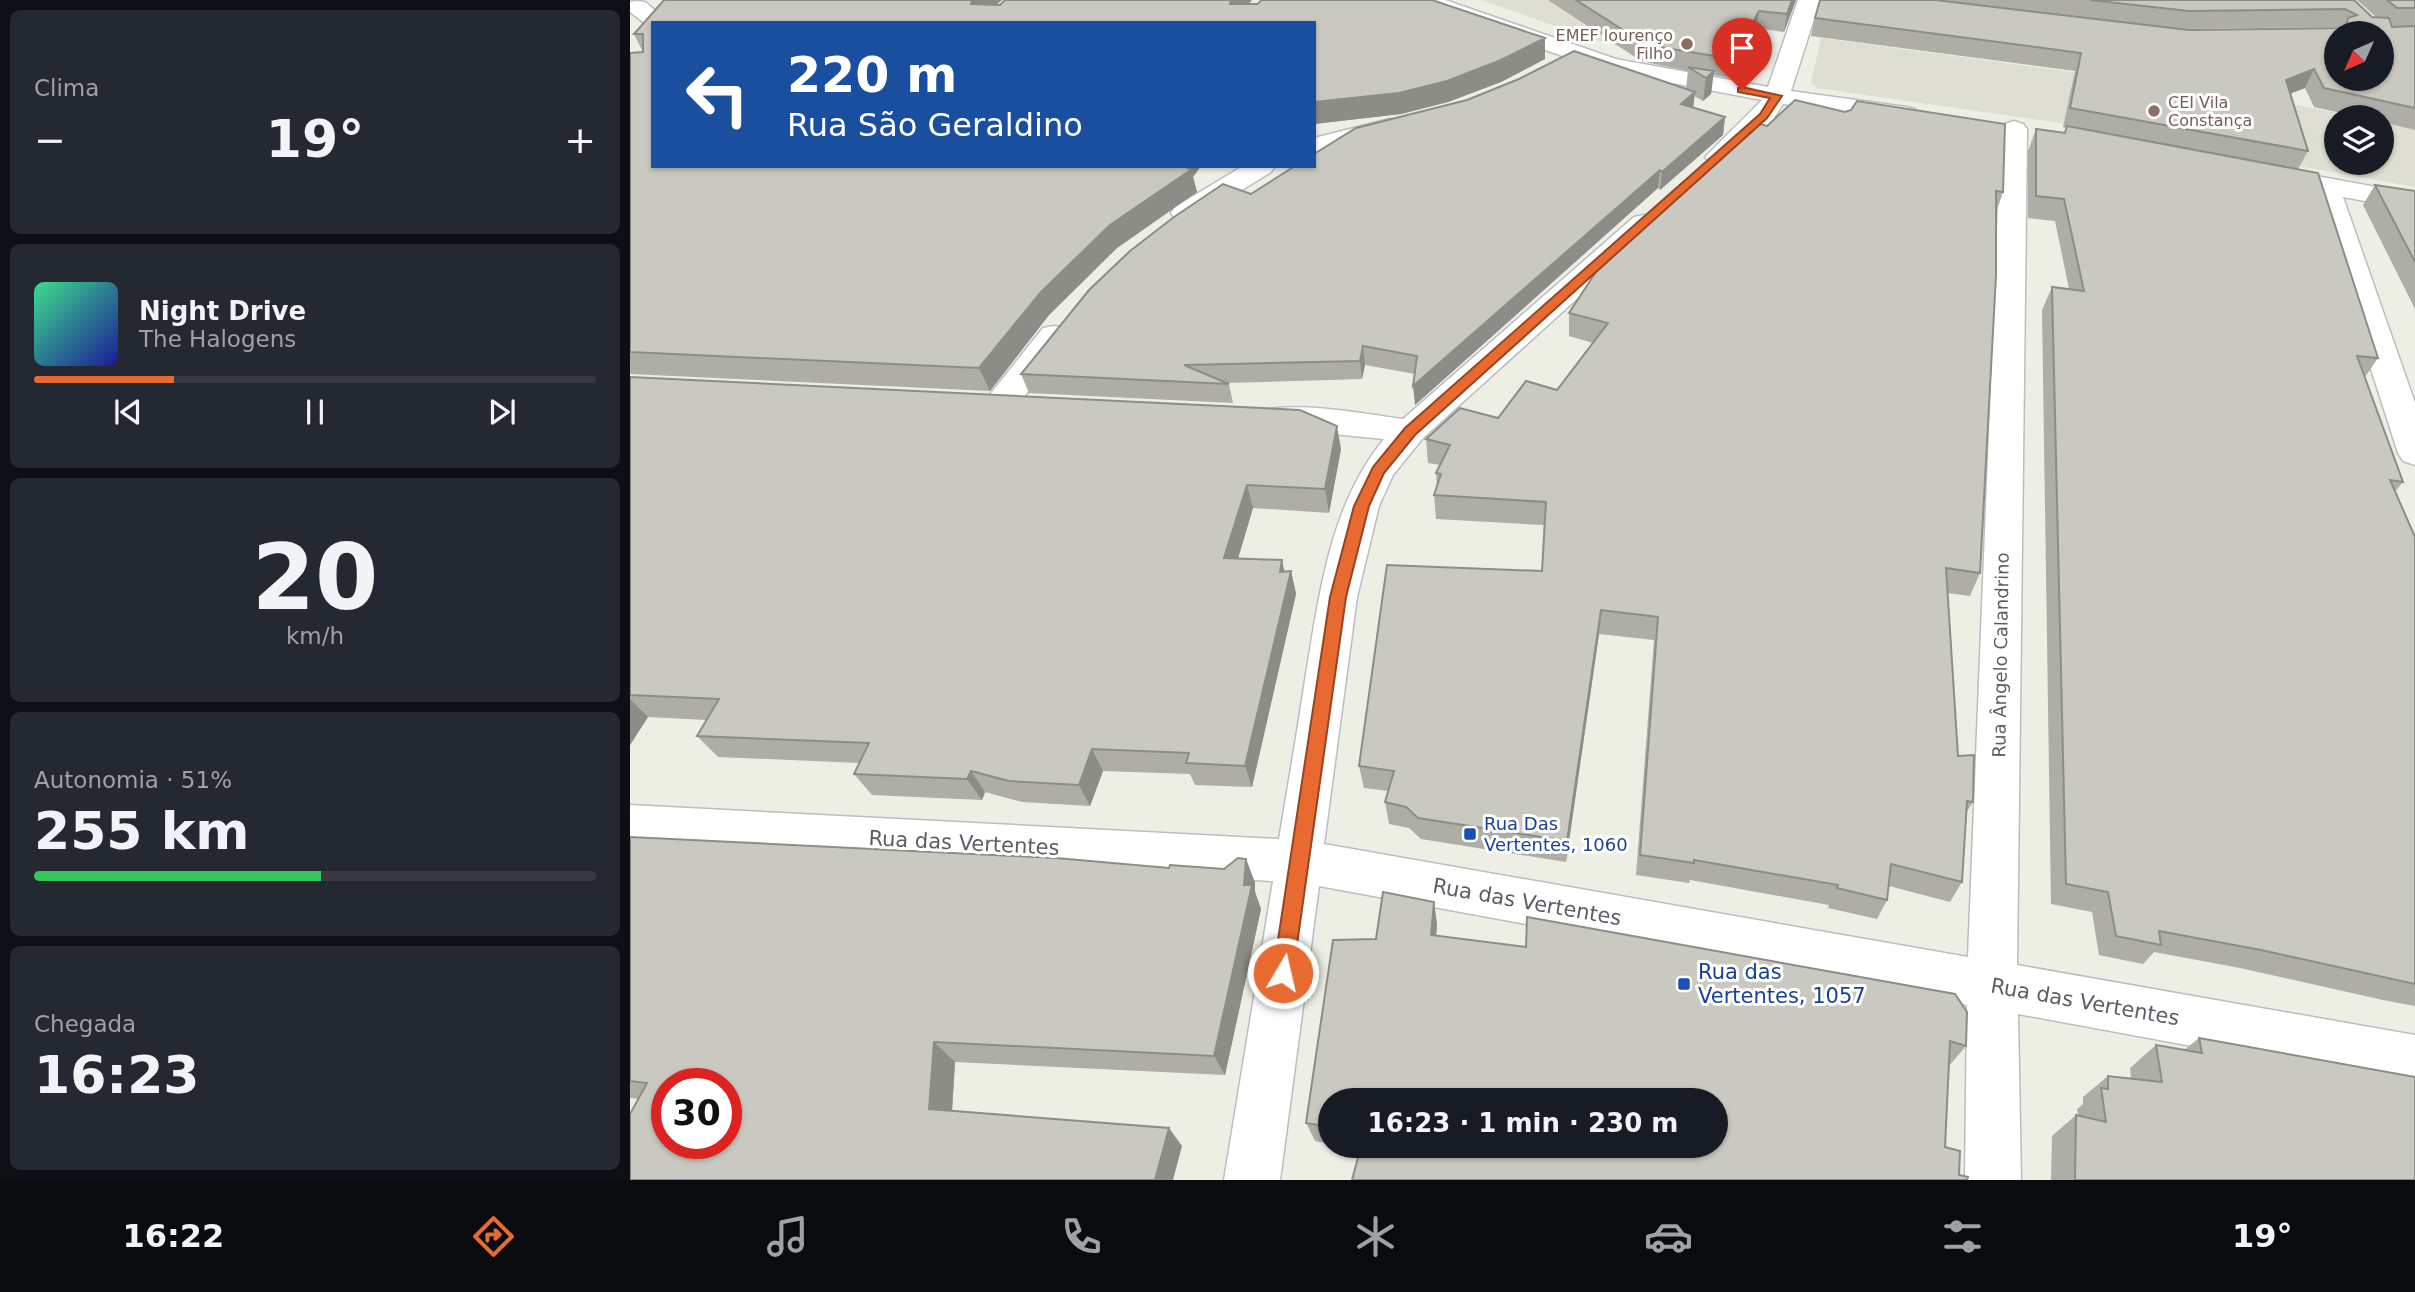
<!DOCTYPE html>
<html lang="pt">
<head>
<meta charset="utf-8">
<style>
  :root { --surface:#171b24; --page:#242831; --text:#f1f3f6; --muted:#9ea1a6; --line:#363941; --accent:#e86a31 }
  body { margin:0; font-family:"DejaVu Sans",sans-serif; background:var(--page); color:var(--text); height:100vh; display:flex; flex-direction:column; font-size:26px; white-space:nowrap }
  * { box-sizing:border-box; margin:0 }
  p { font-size:23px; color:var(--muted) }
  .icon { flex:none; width:38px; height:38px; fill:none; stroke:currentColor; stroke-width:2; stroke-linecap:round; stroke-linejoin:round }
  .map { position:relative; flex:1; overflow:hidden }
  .details { display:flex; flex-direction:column; gap:10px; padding:10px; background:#0d0f14; width:630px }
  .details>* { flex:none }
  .hud { position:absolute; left:21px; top:21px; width:665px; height:147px; border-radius:0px; box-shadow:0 2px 5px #0004; background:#1a4fa0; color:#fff; overflow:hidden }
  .needle { width:46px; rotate:225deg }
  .buttons { position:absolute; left:1694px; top:21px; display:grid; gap:14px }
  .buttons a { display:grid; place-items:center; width:70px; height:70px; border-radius:50%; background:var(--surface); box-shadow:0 2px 5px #0004; font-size:35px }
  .speed { position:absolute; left:21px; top:1068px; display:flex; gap:14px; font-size:35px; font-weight:700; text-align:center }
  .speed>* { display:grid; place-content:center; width:91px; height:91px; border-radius:50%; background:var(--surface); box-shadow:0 2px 5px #0004; line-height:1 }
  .speed .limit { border:10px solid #d22; background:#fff; color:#111 }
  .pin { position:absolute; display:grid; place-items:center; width:60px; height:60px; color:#fff; margin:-72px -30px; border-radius:50% 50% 50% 0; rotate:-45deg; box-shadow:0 0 7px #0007 }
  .pin .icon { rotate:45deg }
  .me { position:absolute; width:77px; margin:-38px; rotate:9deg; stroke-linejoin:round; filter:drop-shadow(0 0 5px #0008) }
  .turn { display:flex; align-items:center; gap:24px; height:147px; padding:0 21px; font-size:32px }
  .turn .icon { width:91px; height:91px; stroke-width:2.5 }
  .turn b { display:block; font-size:49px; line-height:60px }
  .big { font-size:52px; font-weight:600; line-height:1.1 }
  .details .widget { flex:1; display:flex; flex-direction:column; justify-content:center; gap:10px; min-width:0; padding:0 24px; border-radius:10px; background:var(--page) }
  .details .dial { align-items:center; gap:0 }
  .dial b { font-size:91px; line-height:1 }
  .song { display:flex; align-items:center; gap:21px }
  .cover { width:84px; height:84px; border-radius:10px; background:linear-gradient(135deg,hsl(150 70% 55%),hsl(240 70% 35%)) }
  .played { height:7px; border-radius:4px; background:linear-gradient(90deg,var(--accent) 25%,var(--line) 25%) }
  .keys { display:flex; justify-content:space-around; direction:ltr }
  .heat { display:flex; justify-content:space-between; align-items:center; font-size:38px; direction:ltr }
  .charge { height:10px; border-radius:5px; background:linear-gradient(90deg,#34c759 51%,var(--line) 0) }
  .trip { position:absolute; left:688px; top:1088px; width:410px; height:70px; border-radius:35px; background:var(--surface); box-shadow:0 2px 5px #0004; font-weight:600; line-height:70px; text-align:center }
  .menu { display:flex; height:112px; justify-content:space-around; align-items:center; background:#090b0e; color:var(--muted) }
  .menu .icon { width:49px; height:49px }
  .menu .selected { color:var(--accent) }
  .menu b { font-size:32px; color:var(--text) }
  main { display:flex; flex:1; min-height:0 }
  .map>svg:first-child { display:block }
</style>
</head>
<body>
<main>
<section class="details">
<div class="widget"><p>Clima</p>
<div class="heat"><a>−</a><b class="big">19°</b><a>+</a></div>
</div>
<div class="widget">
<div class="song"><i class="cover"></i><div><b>Night Drive</b><p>The Halogens</p></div></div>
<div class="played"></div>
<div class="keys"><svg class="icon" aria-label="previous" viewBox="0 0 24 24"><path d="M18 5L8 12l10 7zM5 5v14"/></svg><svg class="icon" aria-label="pause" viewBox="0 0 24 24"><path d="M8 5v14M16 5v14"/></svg><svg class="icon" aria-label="next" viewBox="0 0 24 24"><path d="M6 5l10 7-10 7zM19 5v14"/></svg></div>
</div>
<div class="widget dial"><b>20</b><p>km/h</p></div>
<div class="widget"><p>Autonomia · 51%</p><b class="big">255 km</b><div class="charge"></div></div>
<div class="widget"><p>Chegada</p><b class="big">16:23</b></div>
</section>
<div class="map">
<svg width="1785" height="1180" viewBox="0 0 1785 1180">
  <rect width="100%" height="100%" fill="#eeefe4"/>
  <path fill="#deded2" d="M851 0H1012L1052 24 1139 37 1129 73 1126 75 1024 57 957 37Z
    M1191 38 1621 96 1729 117H1706V163H1752V122L1785 130V187L1430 123 1187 88 1181 83Z"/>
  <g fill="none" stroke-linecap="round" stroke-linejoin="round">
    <defs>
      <path id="street" d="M783 0H815L986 59 1138 87 1168 0H1190L1161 91 1276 107 1285 109 1288 114 1285 119 1276 121 1153 104 1142 121 1097 162 1088 165 1079 162 1075 157 1132 100 973 70 786 5Z
        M7 1 15 2 40 23H23L21 28 0 12V2Z
        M760 119 769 122 773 127 769 132 684 154V138Z
        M1384 121 1393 124 1397 129 1387 965 1785 1035V1087L1388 1014 1391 1180H1335L1337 1005 689 886 650 1180H594L643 881 0 845V805L649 839C658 786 667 733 675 680 689 597 699 506 754 439L631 427 626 419 631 411C669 401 733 414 773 419L1004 217 1014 215 1024 217 1028 223 1024 229 792 439 763 475 749 506 727 597 694 844 1338 957 1371 129 1375 124Z
        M613 166H645L641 172 565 219 555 221 545 219 541 213 545 207Z
        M1642 168 1785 194V210L1713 197 1785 403V465L1773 461 1768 453 1684 192 1633 182 1629 176 1633 170Z
        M424 326 435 328 440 335 382 413 370 416 358 413 353 405 358 397 413 328Z"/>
    </defs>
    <use href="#street" stroke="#bcbcc3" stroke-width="3"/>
    <use href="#street" fill="#fff" fill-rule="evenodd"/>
  </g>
  <path fill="#aeada6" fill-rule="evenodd" d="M34 0H372L367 4 370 5 375 0H622L618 4H628L631 0H802L915 38V59L871 82 818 102 771 114 684 124V23H23V166H571L563 177 567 192 487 248 419 315 360 391 0 374V53L13 52 4 34Z
    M918 0H1166L1154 32 1126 28 1100 78 1083 75 1081 94 1073 101 1064 96 1063 108 1095 117 1093 135 1030 190 1028 188 785 405V374L735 365 732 379 596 383 599 384 603 403 399 393 391 374 621 194 1056 89 1058 71 1034 66 1011 61Z
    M1190 0H1724L1742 17H1746L1727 0H1785V26H1762V27L1785 26V130L1752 122V117H1729L1684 107 1675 88 1661 93 1678 151 1668 169 1748 358 1735 377 1773 482 1765 492 1785 537V1006L1753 1000 1610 968 1524 952 1513 964 1469 955 1462 912 1421 904 1412 310 1422 287 1439 289 1425 221 1398 218V151L1406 129 1434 133 1436 128 1433 127 1445 71 1181 36 1185 18ZM1706 27 1708 29 1559 30 1551 29Z
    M1124 122 1373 192 1366 213 1350 573 1340 596 1317 593 1328 756 1343 802 1336 813 1332 882 1320 902 1259 886 1257 900 1247 919 1198 908 1199 905 1060 880 1059 883 1006 875 1024 640 969 634 936 862 791 839 779 828 759 824 755 802 758 791 734 788 729 766 912 571 914 525 806 519 804 495 807 488 806 473 810 465 798 463 796 439 868 418 927 390 963 343 939 336V313Z
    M1745 185 1785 191V309L1733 205Z
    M0 377 711 449 699 513 623 508 608 559 655 572 661 571 666 594 622 787 565 785 560 774 473 771 460 806 392 802 355 792 352 800 242 795 224 774 229 763 88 757 67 736 77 720 18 717 0 745Z
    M0 837 539 868 594 869 616 859 625 883V892L631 909 595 1075 325 1062 322 1111 552 1146 0 1098Z
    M753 892 804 902 807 925 806 936 896 947 897 917 1325 994 1337 1012 1336 1046 1319 1066 1315 1147 1330 1151 1329 1175 1338 1177 1337 1180H722L730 1149 714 1146H1085V1101H700V1144L685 1141 676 1123 703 940 746 939Z
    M1569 1038 1785 1180H1421L1422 1136 1446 1115 1448 1116 1447 1109 1453 1104V1097L1478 1076 1501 1078 1500 1068 1526 1045 1554 1050Z"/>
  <path fill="#8d8d87" d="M342 0H372L348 21 341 4Z
    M601 0H622L604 21 600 1Z
    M1162 0H1166L1154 32 1157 14Z
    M1129 11 1126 28 1100 78 1103 59Z
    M915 38V59L871 82 818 102 771 114 684 124V102Z
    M1684 69 1675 88 1647 99 1656 80Z
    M1084 71 1081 94 1073 101 1076 78Z
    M1065 92 1063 110 1051 104Z
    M1095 117 1093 135 1030 190 1032 172Z
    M550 166H571L563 177 567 192 487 248 419 315 360 391 349 368 411 292 480 225Z
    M1030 170 1028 188 785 405 783 386Z
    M733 346 735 365 732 379 730 361Z
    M707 426 711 449 699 513 695 489Z
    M617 485 623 508 601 581 594 558Z
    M652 560 657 583 650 572Z
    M661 571 666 594 622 787 615 766Z
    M971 610 969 634 936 862 937 841Z
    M0 699 18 717 0 745Z
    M462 749 473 771 460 806 449 785Z
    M341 771 355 792 352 800 337 779Z
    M616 859 625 883V892L631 909 595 1075 584 1056 614 885Z
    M804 902 807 925 804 958 801 935Z
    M304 1042 325 1062 321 1127 299 1109Z
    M539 1128 552 1146 543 1180H525Z"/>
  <path fill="#cac9c1" stroke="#8d8d87" stroke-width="2" fill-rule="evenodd" d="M34 0H342L341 4 370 5 375 0H601L600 4H628L631 0H802L915 38 871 60 817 81 769 93 684 102V23H23V166H552L562 169 480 225 411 292 349 368 0 352V53L13 52V34H4Z
    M946 0H1162L1157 14 1129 11 1103 59 1035 48 1012 42Z
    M1190 0H1305L1559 30 1716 28 1718 18 1727 15 1715 9 1559 11 1460 0H1724L1742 17 1759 18 1762 27 1785 26V108L1694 88 1684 69 1656 80 1678 151 1440 108 1451 53 1185 18ZM1706 33H1752V79H1706Z
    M1757 0H1785V8H1767Z
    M944 51 1065 92 1051 104 1095 117 1032 172 1030 170 783 386 787 356 733 346 730 361 554 365 599 384 391 374 459 290 500 251 544 217 593 184 621 194 665 166H684V154L726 128 837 100 889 79Z
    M1058 67 1084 71 1076 78Z
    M1165 100 1215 112 1221 110 1227 101 1375 124 1373 192 1366 191V275L1350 573 1316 568 1328 756 1344 755 1343 802 1337 801 1332 882 1261 864 1257 900 1207 888 1208 885 1064 860V863L1010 855 1028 617 971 610 937 841 788 818 776 807 755 802 764 771 729 766 757 565 912 571 916 502 804 495 811 474 806 473 820 445 796 439 830 408 868 418 896 381 927 390 978 323 939 313 981 249 1124 122 1137 126Z
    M1437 126 1688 173 1748 358 1727 356 1773 482 1760 480 1785 537V984L1631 950 1529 931 1531 945 1486 936 1478 892 1436 884 1422 287 1454 291 1434 199 1406 196V129L1435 133Z
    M1745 185 1785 191V262Z
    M0 377 670 410 707 426 695 489 617 485 594 558 652 560 650 572 661 571 615 766 556 763 559 753 462 749 449 785 379 781 341 771 337 779 224 774 239 743 67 736 89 699 0 695Z
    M0 837 426 858 539 868 540 865 594 869 608 858 616 859 614 885H622L584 1056 304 1042 299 1109 539 1128 525 1180H0V1114L17 1083 0 1081ZM37 1083H96V1143H37Z
    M753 892 804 902 801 935 896 947 897 917 1325 994 1337 1012 1336 1046 1320 1041 1315 1147 1330 1151 1329 1175 1338 1177 1337 1180H722L731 1146H1085V1101H700V1127L676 1123 703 940 746 939Z
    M1569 1038 1785 1077V1180H1445L1446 1115 1476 1122 1471 1088 1478 1089V1076L1532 1082 1526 1045 1572 1053Z"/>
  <path fill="#e86a31" stroke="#974520" stroke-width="2" d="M1112 87 1152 96 1137 118 785 435 754 473 739 506 716 597 663 973 660 980 653 983 646 980 643 973 700 597 724 506 743 467 775 428 1130 114 1140 98 1108 92V88Z"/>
  <g fill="#8d6e63" stroke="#fff" stroke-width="2.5">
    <circle cx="1057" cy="44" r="7"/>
    <circle cx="1524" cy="111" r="7"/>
  </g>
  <g fill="#1a4fb4" stroke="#fff" stroke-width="2.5">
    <rect x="833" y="827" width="14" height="14" rx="3.5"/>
    <rect x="1047" y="977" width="14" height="14" rx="3.5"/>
  </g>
  <g text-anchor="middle" stroke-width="6" stroke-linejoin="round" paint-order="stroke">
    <g font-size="16" fill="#785e54" stroke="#fff" text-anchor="end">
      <text x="1043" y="41">EMEF lourenço<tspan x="1043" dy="18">Filho</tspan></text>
      <text x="1538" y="108" text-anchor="start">CEI Vila<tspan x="1538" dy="18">Constança</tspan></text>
    </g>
    <g font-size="18" fill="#5c5e65" stroke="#fff">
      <text transform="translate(1371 655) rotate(-89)" y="6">Rua Ângelo Calandrino</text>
    </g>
    <g font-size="18" fill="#164399" stroke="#fff" text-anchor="start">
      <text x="854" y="830">Rua Das<tspan x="854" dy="21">Vertentes, 1060</tspan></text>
    </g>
    <g font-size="21" fill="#5c5e65" stroke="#fff">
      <text transform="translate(334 843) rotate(3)" y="7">Rua das Vertentes</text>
      <text transform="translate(897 902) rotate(10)" y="7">Rua das Vertentes</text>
      <text transform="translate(1455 1002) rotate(10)" y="7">Rua das Vertentes</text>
    </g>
    <g font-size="21" fill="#164399" stroke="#fff" text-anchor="start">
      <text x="1068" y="979">Rua das<tspan x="1068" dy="24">Vertentes, 1057</tspan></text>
    </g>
  </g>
</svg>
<div class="buttons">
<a><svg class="needle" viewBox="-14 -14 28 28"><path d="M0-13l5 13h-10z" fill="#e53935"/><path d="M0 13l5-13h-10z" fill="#9ea1a6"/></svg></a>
<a><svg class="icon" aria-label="layers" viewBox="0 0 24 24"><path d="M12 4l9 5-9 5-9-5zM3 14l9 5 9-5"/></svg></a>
</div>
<div class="speed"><div class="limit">30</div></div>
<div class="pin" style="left:1112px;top:90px;background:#d93025"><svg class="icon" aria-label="arrive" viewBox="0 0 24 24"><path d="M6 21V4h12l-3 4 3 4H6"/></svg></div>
<svg class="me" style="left:653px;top:973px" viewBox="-20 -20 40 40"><circle r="17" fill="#e86a31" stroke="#fff" stroke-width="3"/><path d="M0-11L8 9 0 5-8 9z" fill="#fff"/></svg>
<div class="trip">16:23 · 1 min · 230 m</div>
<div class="hud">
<div class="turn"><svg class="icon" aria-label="left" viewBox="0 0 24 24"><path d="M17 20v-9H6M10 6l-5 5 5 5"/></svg><div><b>220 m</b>Rua São Geraldino</div></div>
</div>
</div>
</main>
<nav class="menu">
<b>16:22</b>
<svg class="icon selected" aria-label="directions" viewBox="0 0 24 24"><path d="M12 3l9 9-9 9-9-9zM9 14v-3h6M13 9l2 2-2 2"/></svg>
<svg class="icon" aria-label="music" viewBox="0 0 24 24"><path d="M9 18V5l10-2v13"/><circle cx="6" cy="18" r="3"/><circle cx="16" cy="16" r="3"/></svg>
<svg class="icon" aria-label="phone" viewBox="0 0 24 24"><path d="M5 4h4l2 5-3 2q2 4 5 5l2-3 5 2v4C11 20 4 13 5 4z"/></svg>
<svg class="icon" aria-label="climate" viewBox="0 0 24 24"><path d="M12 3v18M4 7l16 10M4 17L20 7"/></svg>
<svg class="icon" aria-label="car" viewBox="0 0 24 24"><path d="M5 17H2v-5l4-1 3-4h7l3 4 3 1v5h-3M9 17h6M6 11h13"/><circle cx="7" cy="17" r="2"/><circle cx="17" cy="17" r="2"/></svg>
<svg class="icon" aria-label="filters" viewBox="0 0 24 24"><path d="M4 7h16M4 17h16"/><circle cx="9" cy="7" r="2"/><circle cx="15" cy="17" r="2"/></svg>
<b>19°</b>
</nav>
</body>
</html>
